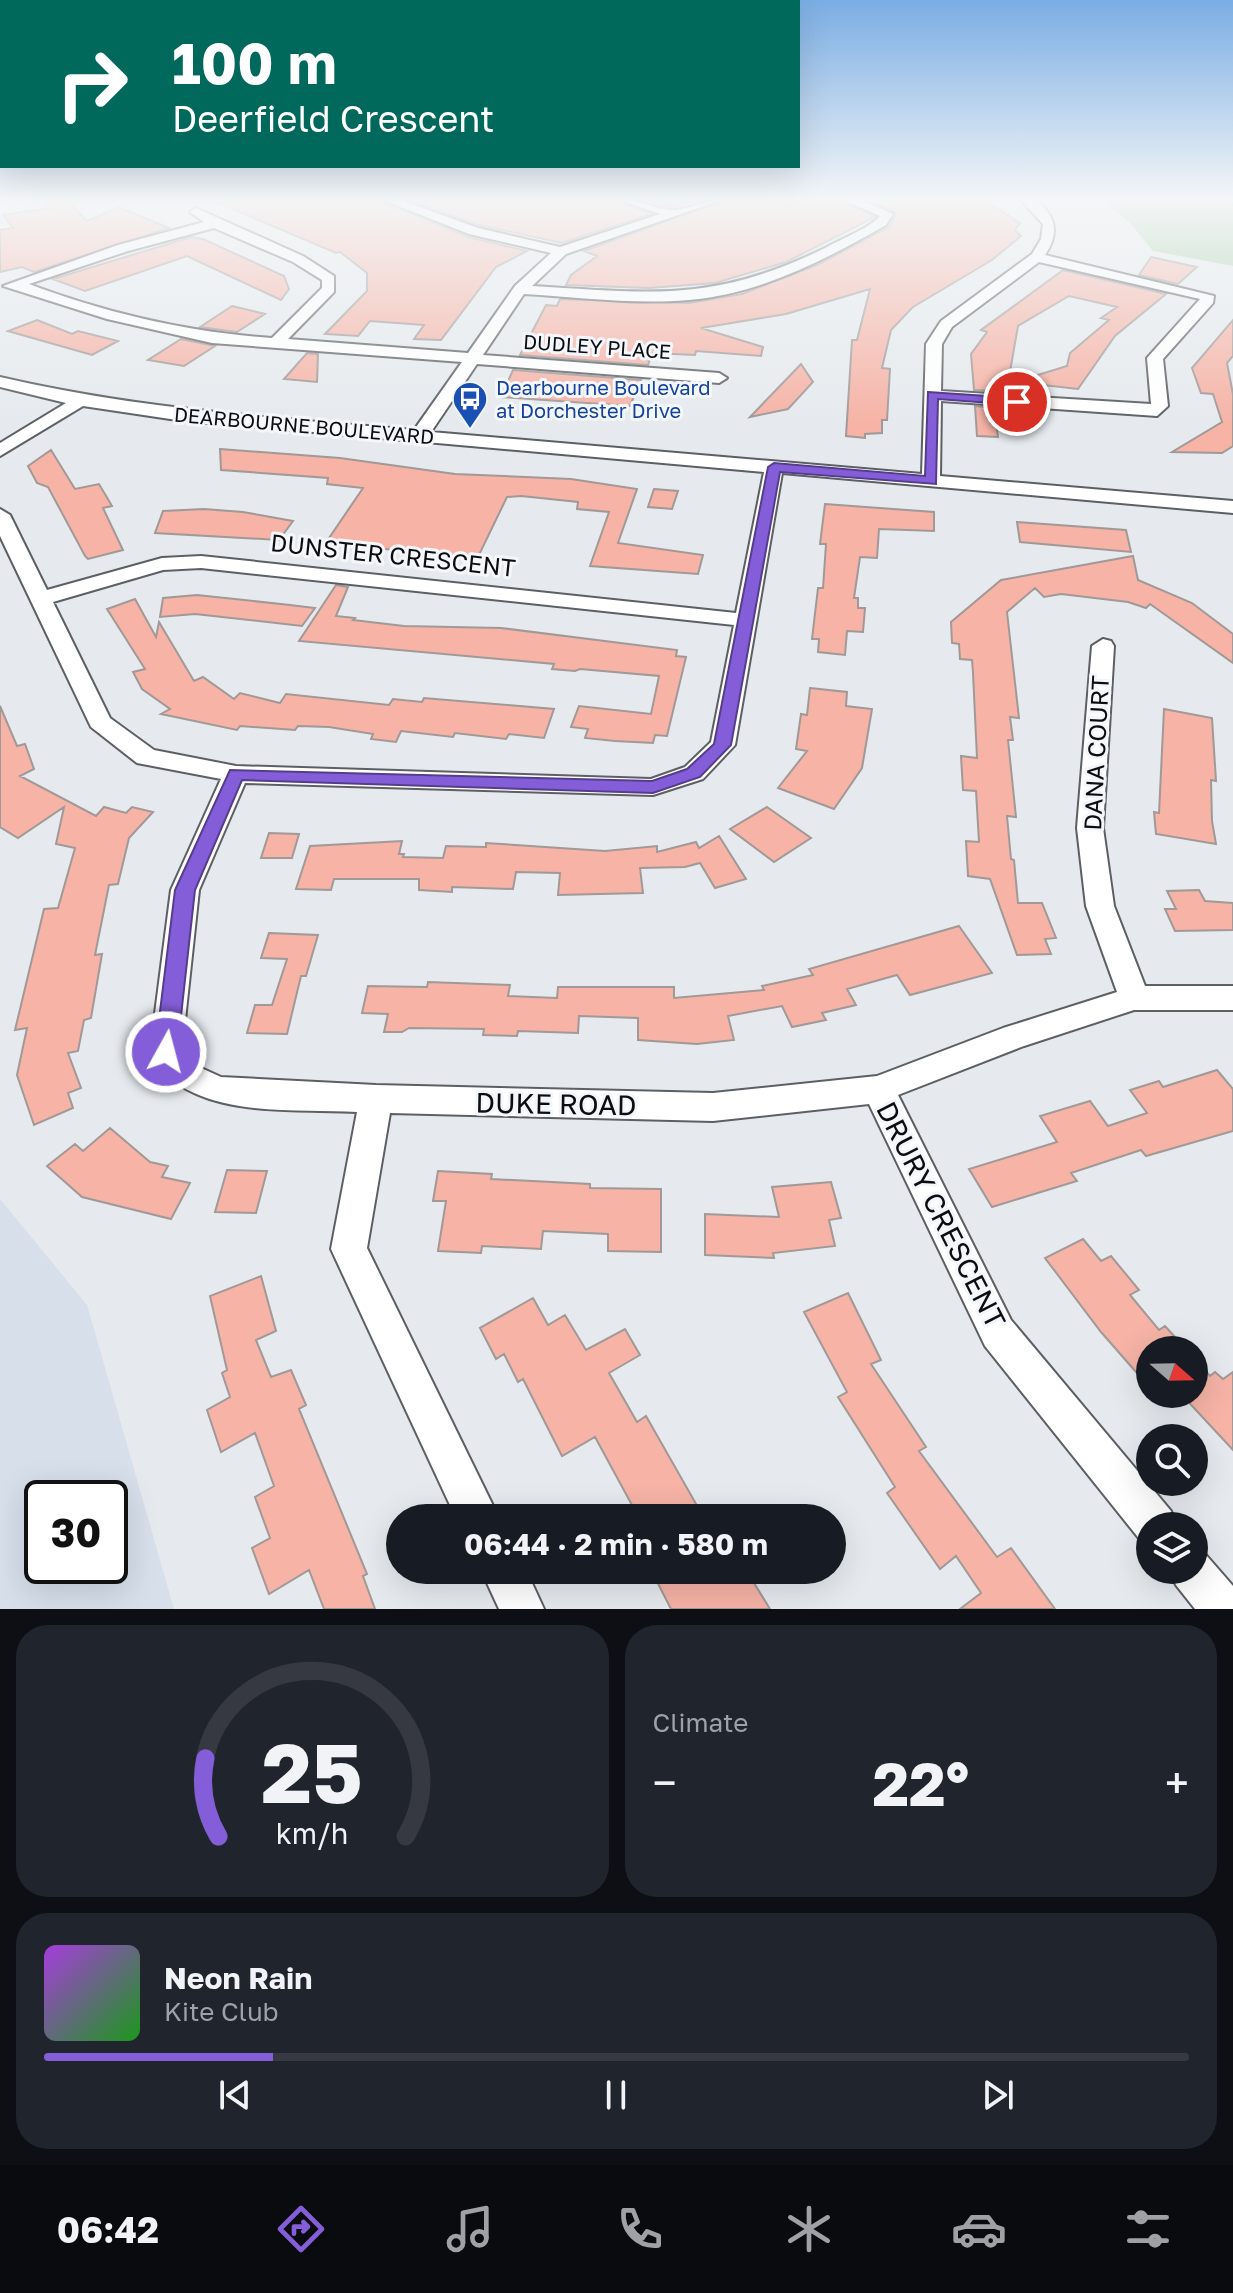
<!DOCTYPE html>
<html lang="en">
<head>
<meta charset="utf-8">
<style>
  :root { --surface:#171b24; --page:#20242c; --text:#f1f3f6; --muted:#9ea1a6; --line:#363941; --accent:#845ed8 }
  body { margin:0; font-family:"Golos Text",sans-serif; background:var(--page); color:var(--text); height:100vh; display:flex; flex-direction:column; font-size:30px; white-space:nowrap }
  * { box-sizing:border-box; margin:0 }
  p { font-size:26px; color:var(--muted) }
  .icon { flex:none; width:44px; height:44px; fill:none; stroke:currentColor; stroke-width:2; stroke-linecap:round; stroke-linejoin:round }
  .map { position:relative; height:1609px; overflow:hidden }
  .panel { display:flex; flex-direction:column; gap:16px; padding:16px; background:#0d0f14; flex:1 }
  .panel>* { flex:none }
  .banner { position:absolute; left:0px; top:0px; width:800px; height:168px; box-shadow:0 8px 32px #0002; background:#00695c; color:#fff; overflow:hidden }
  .needle { width:52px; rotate:110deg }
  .fabs { position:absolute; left:1136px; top:1336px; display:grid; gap:16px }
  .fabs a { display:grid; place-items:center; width:72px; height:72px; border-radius:50%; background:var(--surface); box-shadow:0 8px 32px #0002; font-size:40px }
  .speed { position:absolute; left:24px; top:1480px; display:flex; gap:16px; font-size:40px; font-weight:700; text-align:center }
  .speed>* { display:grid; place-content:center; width:104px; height:104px; border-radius:50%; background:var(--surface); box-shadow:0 8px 32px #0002; line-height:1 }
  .speed .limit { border:4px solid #111; border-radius:12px; background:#fff; color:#111 }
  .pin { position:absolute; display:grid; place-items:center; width:68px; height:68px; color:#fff; margin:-34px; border:4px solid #fff; border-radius:50%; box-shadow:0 2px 8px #0007 }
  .me { position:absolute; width:88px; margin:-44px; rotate:7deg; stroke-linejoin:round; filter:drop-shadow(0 0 6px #0008) }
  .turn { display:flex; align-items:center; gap:28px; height:168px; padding:0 40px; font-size:36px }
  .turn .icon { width:104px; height:104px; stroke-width:2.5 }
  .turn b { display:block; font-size:56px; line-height:68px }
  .big { font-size:60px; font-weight:700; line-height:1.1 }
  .panel .widget { flex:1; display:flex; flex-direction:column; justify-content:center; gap:12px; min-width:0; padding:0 28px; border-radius:32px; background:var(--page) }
  .panel .dial { align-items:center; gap:0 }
  .dial svg { height:208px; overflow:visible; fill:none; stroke:var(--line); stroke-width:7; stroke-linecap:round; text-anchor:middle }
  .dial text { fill:var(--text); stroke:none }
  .song { display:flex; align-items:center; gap:24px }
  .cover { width:96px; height:96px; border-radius:12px; background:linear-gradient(135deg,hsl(280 70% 55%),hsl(120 70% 35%)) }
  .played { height:8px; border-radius:4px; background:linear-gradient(90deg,var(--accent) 20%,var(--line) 20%) }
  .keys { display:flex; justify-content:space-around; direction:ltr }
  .heat { display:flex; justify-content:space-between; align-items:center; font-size:44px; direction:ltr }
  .panel .tiles { flex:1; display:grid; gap:16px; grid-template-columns:1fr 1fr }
  .widget:last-child { grid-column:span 2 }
  .trip { position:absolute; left:386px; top:1504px; width:460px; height:80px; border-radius:40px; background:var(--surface); box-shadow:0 8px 32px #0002; font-weight:700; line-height:80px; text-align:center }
  .tabs { display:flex; height:128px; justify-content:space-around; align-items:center; background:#090b0e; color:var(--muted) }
  .tabs .icon { width:56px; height:56px }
  .tabs .active { color:var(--accent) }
  .tabs b { font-size:36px; color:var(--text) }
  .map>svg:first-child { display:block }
</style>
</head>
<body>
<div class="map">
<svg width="1233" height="1609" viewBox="0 0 1233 1609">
  <rect width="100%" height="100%" fill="#e6eaee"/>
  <path fill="#d6dfea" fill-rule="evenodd" d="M0 1199 87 1305 174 1609H0ZM42 1498H110V1566H42Z"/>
  <path fill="#a0cda2" d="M1100 198H1233V266L1153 251 1131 224Z"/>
  <path fill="#f6b3a6" stroke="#a09998" stroke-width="2" d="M41 198H66L87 221 119 207 169 228 34 272 22 267 0 272V230L13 228 3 215 49 208Z
    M207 198H375L468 237 527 251 496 267 441 340 414 339 424 325 370 321 358 336 325 334 367 291V273L340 252 336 253Z
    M404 198H611L651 214 562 243 479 225Z
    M634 198H709L671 207Z
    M730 198H836L875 217 786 262 715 283 649 288 566 285 571 275 597 256 584 251Z
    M863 198H981L1020 223 1015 230 1021 236 992 260 913 307 891 330 882 368 890 369 887 420H882V433L865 434V438L846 436 852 340H857L870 289 786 314 701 328 763 347 761 356 696 351 695 355 652 353 648 365 520 355 546 305 557 306 560 299 689 303 742 294 817 265 889 227 896 213Z
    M191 237 203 239 284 276 289 289 281 300 187 256 85 291 53 279Z
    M1151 257 1197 267 1178 284 1139 275Z
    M1063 270 1166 294 1115 336 1078 389 1015 382 1067 366 1070 353 1109 320 1101 318 1117 307 1069 296 1018 326 1008 383H991L992 391 974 390 971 354 987 332 981 330Z
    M232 306 265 314 237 332 200 327Z
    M37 320 72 334 78 331 118 341 92 355 8 331Z
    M1233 320V356L1227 363 1233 394V446L1222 453 1172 452 1222 422 1213 394 1201 393 1192 368Z
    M181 339 215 346 184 366 148 360Z
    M307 353 318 354 317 382 284 379Z
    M801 364 813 382 788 409 750 417Z
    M513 370 641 380 630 406 501 397Z
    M975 406 994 408 998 437 977 436Z
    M220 449 340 458 455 474 571 479 637 489 618 543 703 555 698 574 590 566 609 512 577 509 578 502 521 496 507 497 478 557 325 544 363 488 327 484 328 478 221 470Z
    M51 450 75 489 99 484 112 506 103 508 123 550 88 559 85 556 48 487 37 483 28 466Z
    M654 489 678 491 672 509 648 507Z
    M825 504 934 512V531L879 529 877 558 860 557 854 598H858V608H865L863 632 847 631 845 655 818 652 819 639H812L818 588H823L826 544H820Z
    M204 509 243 512 293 521 279 540 155 533 163 511Z
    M1017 522 1126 530 1131 552 1020 542Z
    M1133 556 1138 580 1192 603 1233 634V663L1150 604 1146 608 1128 602 1061 594 1044 597 1035 588 1007 612 1019 718 1010 717 1013 740H1008L1016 817 1007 816 1011 859 1014 860 1018 903H1042L1056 938 1045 939 1051 954 1017 955 990 879 968 876 966 841 979 842 976 791 963 790 961 756 977 758 973 673 972 660 960 659 959 644 952 643 951 622 1001 580Z
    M336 585 348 587 336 616 355 618 353 620 404 626 501 628 677 650 676 656 686 657 667 736 655 735 653 743 615 741 585 738 588 729 571 727 579 706 651 714 659 676 580 669 575 671 552 669 554 664 299 641Z
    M197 595 290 605 315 608 302 626 195 614 160 617 163 598Z
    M135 599 156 637 159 622 194 681 203 677 234 699 240 693 280 703 286 694 389 705 393 699 422 702 424 698 554 709 544 738 509 734 506 739 455 733 453 737 401 731 396 742 371 739 373 734 329 727 298 726 295 730 240 726 237 730 161 714 170 709 142 689 133 672 145 669 107 609Z
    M810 688 847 692 846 706 872 709 862 768 834 809 778 788 807 751 796 749 801 714 807 715Z
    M0 706 17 746 25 744 34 769 20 776 96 816 104 807 126 813 132 807 153 812 129 838 118 884 109 885 95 955 102 954 91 1018 84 1020 78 1051 68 1053 81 1088 68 1093 73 1108 34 1125 17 1075 27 1028 15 1030 44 909 58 908 75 848 56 844 64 807 18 838 0 827Z
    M1164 709 1212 718 1216 781 1211 780 1212 821 1216 844 1156 834 1154 812 1159 813Z
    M767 807 811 838 774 862 730 829Z
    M269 833 299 834 292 858H261Z
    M719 836 746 879 715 888 700 863 685 867 640 868 643 893 558 895 560 873 516 872 513 889 452 887V892L419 890V879H334L331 890 296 889 310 846 402 841 399 854H404L403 857 443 858 446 846 486 847V843L605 851 657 846V852L696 842 699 848Z
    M1199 890 1205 901 1233 903V930L1175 931 1165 909H1176L1167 891Z
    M959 926 992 973 910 995 897 975 847 989 856 1005 822 1013 826 1020 792 1027 782 1006 728 1016 734 1040 697 1044 638 1040V1018L579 1016 578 1033 518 1031 517 1036 483 1035 484 1029 409 1028 402 1032H384L388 1014 362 1013 368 986 427 987 428 982 510 985 508 996 557 998 558 987H674V998L764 990 762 986 813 975 809 969Z
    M269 933 318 935 306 976H301L287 1034 247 1033 255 1005H272L287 959 261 958Z
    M1217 1070 1233 1089V1131L1146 1156 1141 1150 1071 1173 1077 1181 992 1207 969 1169 1057 1142 1040 1116 1090 1101 1108 1126 1147 1113 1130 1090 1159 1081 1163 1087Z
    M110 1128 150 1162 168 1166 162 1177 190 1183 171 1219 82 1197 47 1166 75 1144 83 1151Z
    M227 1170 267 1171 256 1213 215 1212Z
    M438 1171 492 1174 491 1179 590 1184V1188L661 1189V1252L608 1251V1234L543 1231 541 1249 482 1246 481 1253 438 1251 446 1201H433Z
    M831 1182 841 1218 829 1220 835 1246 773 1253 774 1258 705 1255V1214L779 1217 772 1187Z
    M1083 1239 1101 1261 1111 1256 1139 1290 1130 1295 1159 1330 1165 1326 1187 1350H1150V1388L1101 1332 1045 1258Z
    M261 1276 276 1331 256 1340 271 1377 291 1370 306 1405 299 1409 367 1574 363 1576 375 1609H324L309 1570 269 1594 252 1548 270 1538 255 1497 274 1486 255 1433 221 1452 207 1410 230 1397 222 1373 227 1370 210 1296Z
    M848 1293 881 1360 871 1364 926 1447 919 1451 997 1557 1011 1548 1055 1609H960L981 1593 956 1556 940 1569 887 1493 895 1487 838 1397 847 1392 804 1312Z
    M533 1298 548 1325 565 1315 586 1350 625 1329 640 1355 609 1373 637 1422 646 1416 704 1518H639L595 1437 562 1456 523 1379 518 1382 504 1354 496 1359 480 1328Z
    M1194 1358 1210 1376 1215 1372 1223 1379 1233 1372V1450L1181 1394H1194Z
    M651 1570H746L770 1609H671Z"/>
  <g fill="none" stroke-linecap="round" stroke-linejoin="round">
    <defs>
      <path id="minor" d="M378 198H395L478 228 560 247 660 214 614 198C634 198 651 208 671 210 688 211 708 198 727 198L566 254 532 286C653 293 714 303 827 247 843 238 868 229 880 216L839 198H856L893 214 886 225C825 260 760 294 689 300 634 305 579 297 524 294L483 355 719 373 727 378 719 383 477 364 431 432 922 474 926 344 941 321 1032 254 1041 239 1043 224 1019 198H1033C1055 214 1061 231 1045 255L1214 296 1213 303 1163 359 1168 406 1157 416 941 401 940 476 1233 501V513L782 473 735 745 703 779 653 795 245 783 199 890 182 1048 199 1067 221 1077 376 1085 713 1093 877 1076 1003 1028 1117 992 1086 906 1077 828 1092 646 1103 639 1111 641 1114 646 1103 828 1114 906 1145 986H1233V1010H1134L1024 1046 898 1095 1011 1320 1171 1511 1177 1526H1150V1545L1141 1541 985 1346 869 1104 713 1121 390 1113 367 1248 499 1518H456L331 1249 357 1112C291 1108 185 1121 150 1052L171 890 221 779 137 763 91 727 0 536V509L10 515 47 590 162 558 201 556 736 613 764 472 177 420 83 406 0 456V443L66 403 0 387V377C137 409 275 418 414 430L462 362 212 343 107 319 3 286 118 245 204 222 190 212 196 208 303 256 334 276V292L288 339 468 353 515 286 551 253 469 234ZM214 228 293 262 322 280V288L272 338C188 332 109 314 29 284L128 251ZM1039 262 1200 299 1147 358 1151 404 941 391 942 344 952 327ZM201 568 734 625 711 742 685 767 651 779 236 766 154 750 110 718 53 602 163 570Z
        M1194 1549 1206 1555 1233 1586V1609H1195L1176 1585 1169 1570H1194Z
        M481 1570H526L544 1609H499Z"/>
    </defs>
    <use href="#minor" stroke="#5c5f63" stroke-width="4"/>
    <use href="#minor" fill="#fff" fill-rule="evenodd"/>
  </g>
  <linearGradient id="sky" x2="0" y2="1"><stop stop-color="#7aade4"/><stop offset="0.47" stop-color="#f4f6f7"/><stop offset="1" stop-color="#f4f6f7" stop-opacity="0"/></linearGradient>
  <rect width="1233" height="423" fill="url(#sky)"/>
  <path fill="#845ed8" stroke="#563d8c" stroke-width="2" d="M928 392 1017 398 1023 402 1017 405 938 399 936 484 780 472 731 745 700 777 653 793 242 780 195 890 177 1052 174 1058H159L155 1052 175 890 230 770 652 781 687 769 714 744 768 467 774 463 925 476Z"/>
  <defs>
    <symbol id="bus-pin" viewBox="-11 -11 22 30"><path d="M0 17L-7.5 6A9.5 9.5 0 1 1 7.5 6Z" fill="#1a4fb4" stroke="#f3f7fc"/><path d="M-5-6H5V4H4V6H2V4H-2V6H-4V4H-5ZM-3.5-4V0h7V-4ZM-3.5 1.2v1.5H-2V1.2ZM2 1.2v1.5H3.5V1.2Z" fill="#fff"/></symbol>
  </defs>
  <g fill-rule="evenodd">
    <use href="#bus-pin" x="450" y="379" width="40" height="54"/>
  </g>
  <g text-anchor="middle" stroke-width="6" stroke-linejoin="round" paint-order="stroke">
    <g font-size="20" fill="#0c0d0f" stroke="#f3f7fc">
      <text transform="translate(597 347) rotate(4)" y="7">DUDLEY PLACE</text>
      <text transform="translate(304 426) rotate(5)" y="7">DEARBOURNE BOULEVARD</text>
    </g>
    <g font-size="20" fill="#164399" stroke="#f3f7fc" text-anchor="start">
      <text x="496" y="395">Dearbourne Boulevard<tspan x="496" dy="23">at Dorchester Drive</tspan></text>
    </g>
    <g font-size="24" fill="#0c0d0f" stroke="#f3f7fc">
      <text transform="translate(393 556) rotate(6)" y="8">DUNSTER CRESCENT</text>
      <text transform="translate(1097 753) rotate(-87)" y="8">DANA COURT</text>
    </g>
    <g font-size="28" fill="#0c0d0f" stroke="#f3f7fc">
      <text transform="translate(556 1104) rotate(1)" y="10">DUKE ROAD</text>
      <text transform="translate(941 1215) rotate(63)" y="10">DRURY CRESCENT</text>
    </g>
  </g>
</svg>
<div class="fabs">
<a><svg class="needle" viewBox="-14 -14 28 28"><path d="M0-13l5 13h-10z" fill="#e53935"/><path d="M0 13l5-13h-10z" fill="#9ea1a6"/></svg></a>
<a><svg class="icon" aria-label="search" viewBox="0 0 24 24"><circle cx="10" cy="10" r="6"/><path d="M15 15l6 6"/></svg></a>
<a><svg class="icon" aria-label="layers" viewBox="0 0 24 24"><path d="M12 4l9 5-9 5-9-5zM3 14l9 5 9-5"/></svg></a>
</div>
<div class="speed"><div class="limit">30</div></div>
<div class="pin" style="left:1017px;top:402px;background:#d93025"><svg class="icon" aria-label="arrive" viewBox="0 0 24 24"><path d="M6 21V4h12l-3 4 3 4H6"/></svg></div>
<svg class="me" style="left:166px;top:1052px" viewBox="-20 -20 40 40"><circle r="17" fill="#845ed8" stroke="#fff" stroke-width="3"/><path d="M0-11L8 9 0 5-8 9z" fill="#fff"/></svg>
<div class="trip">06:44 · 2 min · 580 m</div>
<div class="banner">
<div class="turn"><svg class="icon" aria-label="right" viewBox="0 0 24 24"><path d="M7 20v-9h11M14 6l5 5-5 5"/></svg><div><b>100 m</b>Deerfield Crescent</div></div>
</div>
</div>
<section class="panel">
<div class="tiles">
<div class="widget dial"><svg viewBox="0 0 100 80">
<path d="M14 69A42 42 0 1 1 86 69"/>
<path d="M14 69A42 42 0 0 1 9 39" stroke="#845ed8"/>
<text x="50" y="56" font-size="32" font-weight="700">25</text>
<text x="50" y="72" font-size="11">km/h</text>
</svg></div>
<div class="widget"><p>Climate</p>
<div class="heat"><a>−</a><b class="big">22°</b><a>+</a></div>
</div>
<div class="widget">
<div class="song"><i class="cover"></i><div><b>Neon Rain</b><p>Kite Club</p></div></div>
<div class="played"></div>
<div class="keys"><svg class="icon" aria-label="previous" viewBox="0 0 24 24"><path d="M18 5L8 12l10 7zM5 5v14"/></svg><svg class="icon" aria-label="pause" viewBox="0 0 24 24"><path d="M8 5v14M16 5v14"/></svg><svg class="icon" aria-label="next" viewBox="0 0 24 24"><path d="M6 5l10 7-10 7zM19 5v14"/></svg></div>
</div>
</div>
</section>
<nav class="tabs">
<b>06:42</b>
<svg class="icon active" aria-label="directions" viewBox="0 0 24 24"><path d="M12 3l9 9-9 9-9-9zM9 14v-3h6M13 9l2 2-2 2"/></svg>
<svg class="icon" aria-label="music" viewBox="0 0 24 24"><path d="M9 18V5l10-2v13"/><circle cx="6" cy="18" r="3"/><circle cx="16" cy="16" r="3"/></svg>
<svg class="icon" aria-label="phone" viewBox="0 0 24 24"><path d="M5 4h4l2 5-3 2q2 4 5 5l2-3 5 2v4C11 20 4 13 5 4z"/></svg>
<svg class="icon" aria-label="climate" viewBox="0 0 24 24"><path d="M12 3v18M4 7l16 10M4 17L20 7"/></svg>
<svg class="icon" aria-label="car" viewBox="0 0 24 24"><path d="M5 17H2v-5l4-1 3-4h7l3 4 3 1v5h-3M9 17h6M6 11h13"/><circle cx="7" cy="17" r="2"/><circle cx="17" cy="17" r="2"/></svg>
<svg class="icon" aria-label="filters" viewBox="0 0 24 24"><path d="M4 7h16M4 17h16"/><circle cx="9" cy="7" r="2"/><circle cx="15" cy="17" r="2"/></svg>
</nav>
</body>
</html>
